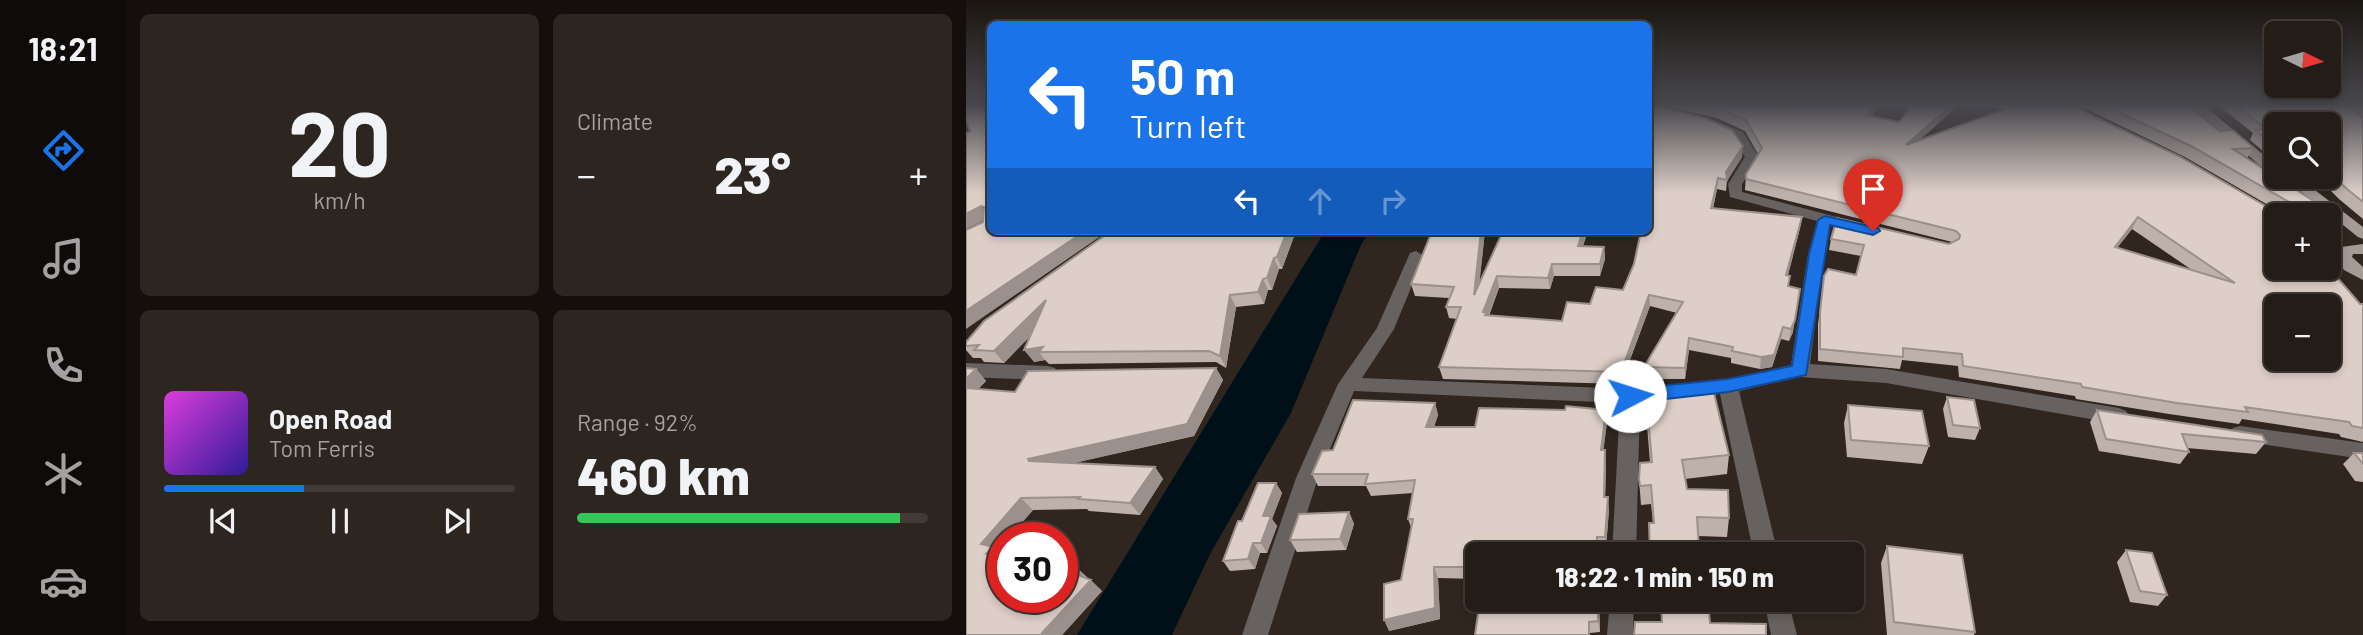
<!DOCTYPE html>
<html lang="en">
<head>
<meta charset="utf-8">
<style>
  :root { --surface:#241c17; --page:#2c2520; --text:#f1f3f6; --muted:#a3a1a1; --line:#413a36; --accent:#1a73e8 }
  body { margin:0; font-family:Barlow,sans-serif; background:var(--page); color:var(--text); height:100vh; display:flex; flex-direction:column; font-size:26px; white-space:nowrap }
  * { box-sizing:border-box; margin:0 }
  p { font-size:23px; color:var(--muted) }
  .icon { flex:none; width:38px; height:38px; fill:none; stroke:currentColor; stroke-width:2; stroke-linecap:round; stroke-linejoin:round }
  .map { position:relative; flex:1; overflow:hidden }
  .drawer { display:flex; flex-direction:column; gap:14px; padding:14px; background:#140f0d; width:840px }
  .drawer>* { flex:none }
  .guide { position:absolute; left:21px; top:21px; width:665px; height:214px; border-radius:10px; box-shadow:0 4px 10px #0003,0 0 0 2px var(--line); background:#1a73e8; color:#fff; overflow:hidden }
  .needle { width:46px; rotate:95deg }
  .fabs { position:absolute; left:1298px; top:21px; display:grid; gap:14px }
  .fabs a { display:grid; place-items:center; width:77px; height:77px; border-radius:10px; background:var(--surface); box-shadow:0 4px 10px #0003,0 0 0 2px var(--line); font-size:35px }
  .speed { position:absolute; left:21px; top:522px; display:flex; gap:14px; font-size:35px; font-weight:700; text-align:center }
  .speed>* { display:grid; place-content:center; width:91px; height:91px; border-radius:50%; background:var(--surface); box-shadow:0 4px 10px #0003,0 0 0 2px var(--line); line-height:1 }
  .speed .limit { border:10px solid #d22; background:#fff; color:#111 }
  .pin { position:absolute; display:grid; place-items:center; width:60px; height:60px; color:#fff; margin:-72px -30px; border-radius:50% 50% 50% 0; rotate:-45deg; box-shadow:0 0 7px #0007 }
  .pin .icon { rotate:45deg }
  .me { position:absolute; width:77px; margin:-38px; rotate:85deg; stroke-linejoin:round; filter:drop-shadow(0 0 5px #0008) }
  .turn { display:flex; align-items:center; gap:24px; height:147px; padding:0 28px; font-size:32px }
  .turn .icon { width:91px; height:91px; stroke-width:2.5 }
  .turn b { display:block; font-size:49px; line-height:60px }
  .lanes { display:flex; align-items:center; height:66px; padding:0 28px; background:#0003; justify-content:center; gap:35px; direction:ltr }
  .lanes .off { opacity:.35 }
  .big { font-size:52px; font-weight:800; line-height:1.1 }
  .drawer .card { flex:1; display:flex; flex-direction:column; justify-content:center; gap:10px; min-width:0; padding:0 24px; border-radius:10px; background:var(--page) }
  .drawer .dial { align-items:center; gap:0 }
  .dial b { font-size:91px; line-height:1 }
  .song { display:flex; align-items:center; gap:21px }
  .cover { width:84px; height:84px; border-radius:10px; background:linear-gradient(135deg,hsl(300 70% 55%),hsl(250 70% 35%)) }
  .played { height:7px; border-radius:4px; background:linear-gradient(90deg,var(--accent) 40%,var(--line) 40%) }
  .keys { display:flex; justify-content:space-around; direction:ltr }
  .heat { display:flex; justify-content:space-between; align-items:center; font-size:38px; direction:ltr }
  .charge { height:10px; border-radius:5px; background:linear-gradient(90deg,#34c759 92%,var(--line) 0) }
  .drawer .tiles { flex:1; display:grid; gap:14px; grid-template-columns:repeat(2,1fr) }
  .trip { position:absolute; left:499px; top:542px; width:399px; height:70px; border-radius:10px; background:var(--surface); box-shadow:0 4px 10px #0003,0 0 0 2px var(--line); font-weight:800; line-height:70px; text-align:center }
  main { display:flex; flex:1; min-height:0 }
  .menu { display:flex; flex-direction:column; width:126px; justify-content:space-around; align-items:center; background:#0e0b09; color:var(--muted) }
  .menu .icon { width:49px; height:49px }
  .menu .on { color:var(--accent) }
  .menu b { font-size:32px; color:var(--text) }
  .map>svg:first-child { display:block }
</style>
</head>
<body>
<main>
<nav class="menu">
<b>18:21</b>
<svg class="icon on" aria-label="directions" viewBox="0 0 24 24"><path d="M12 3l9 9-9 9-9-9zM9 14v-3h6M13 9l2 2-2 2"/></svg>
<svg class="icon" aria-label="music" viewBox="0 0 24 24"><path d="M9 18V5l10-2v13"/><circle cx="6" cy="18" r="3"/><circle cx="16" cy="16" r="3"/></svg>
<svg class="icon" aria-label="phone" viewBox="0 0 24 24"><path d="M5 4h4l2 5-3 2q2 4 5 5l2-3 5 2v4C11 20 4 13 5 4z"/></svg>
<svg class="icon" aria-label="climate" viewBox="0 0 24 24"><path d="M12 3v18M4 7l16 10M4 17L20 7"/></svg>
<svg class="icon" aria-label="car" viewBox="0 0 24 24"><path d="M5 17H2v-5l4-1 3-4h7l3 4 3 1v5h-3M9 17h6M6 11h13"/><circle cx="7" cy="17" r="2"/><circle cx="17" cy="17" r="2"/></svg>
</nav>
<section class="drawer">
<div class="tiles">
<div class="card dial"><b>20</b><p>km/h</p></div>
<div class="card"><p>Climate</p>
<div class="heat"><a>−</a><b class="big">23°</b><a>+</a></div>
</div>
<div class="card">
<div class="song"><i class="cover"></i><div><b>Open Road</b><p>Tom Ferris</p></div></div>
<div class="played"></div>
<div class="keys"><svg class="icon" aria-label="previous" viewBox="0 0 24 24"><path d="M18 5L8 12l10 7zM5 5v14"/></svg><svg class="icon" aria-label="pause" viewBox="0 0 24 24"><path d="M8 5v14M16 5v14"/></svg><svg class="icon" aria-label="next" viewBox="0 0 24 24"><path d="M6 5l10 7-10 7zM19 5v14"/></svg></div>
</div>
<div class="card"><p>Range · 92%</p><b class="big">460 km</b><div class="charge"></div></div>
</div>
</section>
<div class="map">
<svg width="1397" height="635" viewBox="0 0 1397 635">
  <rect width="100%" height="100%" fill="#30261f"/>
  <path fill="#001019" d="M359 231H403L395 245 325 413 244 554 206 635H111Z"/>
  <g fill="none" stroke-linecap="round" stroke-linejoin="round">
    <path fill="#67615f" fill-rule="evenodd" d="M747 120 777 132 793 157 776 184V192L897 224 900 227 892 232 865 224 858 254 844 364 920 369 1153 408 1160 411 1163 416 1160 421 1153 424 920 383 834 377 773 391 812 555H788L754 394 674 402 670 555H646L654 403 388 391 352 478 302 635H276L330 478 372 384 411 328 444 253 450 251 458 256 428 329 396 378 664 389 762 379 825 365 842 254 851 221 764 197 762 184 779 157 767 138 743 127 741 124Z
      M1363 244 1386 257 1378 262 1363 256Z
      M0 363 82 366 89 368 91 373 89 378 82 380 0 377Z
      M1274 426 1397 443V459L1267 440 1264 434 1267 428Z
      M644 600H668L667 635H641Z
      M798 600H822L831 635H805Z"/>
    <path fill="#a69a95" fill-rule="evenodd" d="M1224 105H1237L1311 166 1313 177 1306 176Z
      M1317 177H1332L1397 227V239L1392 237Z
      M1397 244V254H1387L1386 257 1397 267V280L1378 270 1370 257 1375 247Z"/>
  </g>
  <path fill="#beb1ab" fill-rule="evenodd" d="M693 105H814L824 107 905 116 955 139 1038 110 1029 105H1107L1312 213H1316L1219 157 1112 105H1223L1253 131 1288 148 1281 158 1359 215H1311L1394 304H1397V442L1375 437 1373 434 1276 419 1273 424 1203 414 1110 399 1109 396 993 377 992 366 936 360 934 369 852 361V324L858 276 890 275 895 256 863 250 865 239 983 244 986 242 779 190 780 174 792 154 779 131 751 118ZM1166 229 1226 270 1151 248Z
    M1252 105H1378L1397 118V219L1373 199 1351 177H1363V124H1311V157H1304L1284 140 1287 133Z
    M1380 105H1397V117Z
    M776 157 761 181 760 191 751 189 747 208 836 217 834 228 822 275 827 332 823 341 815 339 806 367 794 369 765 363V358L723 350 719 379H678V367L711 313 684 306 655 384 477 379 473 367 491 319 483 318 480 307 483 298 449 296 445 284 466 231H519L513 284 537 231H622L617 246 638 247 639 259 634 276H588L584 289 533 288 523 316 596 321 624 304 657 290 668 264 675 231Z
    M1363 221 1369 228 1363 236Z
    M330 231 316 269H313L306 290H302L298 304 270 307 260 368 250 362 83 364 79 360 68 362 64 336 38 363 18 362 15 358H7L0 350V342Z
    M250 368 257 380 228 436 107 463 189 467 197 479 174 515 123 511 121 509 67 510 31 551 37 597 109 566 136 591 96 635H0L10 369 20 381 12 389 49 392Z
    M680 394 763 455 761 474 719 479 721 489 763 518 761 537 732 536 684 555 687 523 685 504 675 505 673 479 684 462 680 413Z
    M981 397 1014 428 1009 440 982 437 977 409Z
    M469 403 472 415 468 427H509L641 422 637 450 640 462 639 497 643 509 640 548 511 555V579L472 578 474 619 423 631 435 580 445 527 442 519 447 493 405 496 400 486H352L346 474 367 450Z
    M882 405 963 446 956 464 881 457 878 423Z
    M1131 410 1300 442 1290 454 1221 448 1223 452 1214 464 1133 451 1124 422Z
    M1388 453H1397V482L1389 481 1377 464Z
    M310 483 316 493 306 519 311 526 301 553H294L289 569 264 571 257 561 276 521Z
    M383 512 388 524 380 550 331 552 324 540Z
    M921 546 1009 632 1008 635H921L915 563Z
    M1160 550 1201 595 1192 606 1164 602 1151 562Z
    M514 600H633L634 632 624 633V635H509Z
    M695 600H759V602H742L695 622Z"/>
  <path fill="#9b908b" d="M908 105H913L899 126 901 115Z
    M985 105H993L937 155 940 145Z
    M777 146 776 157 761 181 760 172Z
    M752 178 751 189 745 219V208Z
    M15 206 23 218 0 229V214Z
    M836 217 834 228 819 287 820 275Z
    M1172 217 1166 229 1143 258 1149 247Z
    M119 231H142L0 329V311Z
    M321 231H330L316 269 311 257Z
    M515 231H519L511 307 508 295Z
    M617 231H622L613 257 612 246Z
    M638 247 639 259 634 276V264Z
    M308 258 313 269 306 290 301 278Z
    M586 264 588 276 584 289 582 278Z
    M531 276 533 288 521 319 517 312Z
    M297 279 302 290 298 304 292 292Z
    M264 295 270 307 260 368 254 356Z
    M683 295 684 306 655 384V372Z
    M80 300 89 311 38 363 28 351Z
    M829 320 827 332 823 341 825 329Z
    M817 327 815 339 806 367 794 369 795 357Z
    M723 338V350L719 379V368Z
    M77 347 73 352 79 360 68 362 58 350Z
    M250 368 257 380 228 436 73 471 63 461 62 459Z
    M10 369 20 381 2 400 0 398V379Z
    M469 403 472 415 464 439 460 427Z
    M640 410 641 422 636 462 635 450Z
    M639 450 640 462 639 508 638 497Z
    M189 467 197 479 174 515 164 503Z
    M310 483 316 493 306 519 311 526 301 553 295 543 297 516Z
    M642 497 643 509 640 548 639 537Z
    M55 498 67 510 43 537H37V545L31 551 37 557V561L20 554 15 544Z
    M383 512 388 524 380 550 374 539Z
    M287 543 294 553 289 569 282 559Z
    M109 566 120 578 104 572Z
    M468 567 472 578 474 619 423 631 418 620Z
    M125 580 136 591 96 635H78L76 633Z
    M632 600H633L634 632 632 621Z"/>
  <path fill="#ddcec7" stroke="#9b908b" stroke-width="2" fill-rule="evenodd" d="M5 105H24V231H119L0 311V230L17 222 18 207 15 206 0 214V133L4 131 0 121V106Z
    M682 105H687L742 119 766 130 777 146 760 172 761 180 752 178 745 208 836 217 820 275 824 276 822 286 834 289 829 320 825 329 817 327 808 355 795 357 766 351 767 347 723 338 719 368 678 367 717 302 683 295 655 372 473 367 495 307H480L488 287 445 284 466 231H515L508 295 537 231H617L612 246 638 247 634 264H586L582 278 531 276 517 312H520L519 315 596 321 601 302 624 304 630 287 657 290 668 264 675 231H682Z
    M736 105H814L824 107 827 105H908L901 115 933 122 943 109 945 105H985L940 145 1051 105H1050H1107L1121 113 1213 156 1312 213 1320 214 1321 206 1325 203 1225 146 1137 105H1223L1253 131 1267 130 1288 148 1267 149 1346 200 1359 215H1311V268H1363L1394 304H1397V428L1386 426 1383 422 1279 407 1282 412 1211 403 1116 387 1115 384 997 366 996 354 937 348V357L854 349V312L858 276 862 269 890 275 898 245 865 239 871 218 983 244 993 239 994 235 990 231 780 179V174L796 148 780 120 751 108ZM1172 217 1269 283 1149 247ZM1311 306H1363V359H1311Z
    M1270 105H1378L1397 118V202L1381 189 1363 172V124H1311V147L1289 130 1300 129Z
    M1363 221 1369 228H1363Z
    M145 231H321L311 257 308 258 301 278 297 279 292 292 264 295 254 356 243 351 73 352 77 347 58 350 80 300 28 351 8 350 13 345 0 346V342L18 321Z
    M0 368 10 369 0 379Z
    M250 368 221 424 62 459 63 461 189 467 164 503 112 499 114 497 55 498 15 544 27 547 20 554 37 561V597H96V562L109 566 104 572 125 580 76 633 80 635H0V388L49 392 62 371Z
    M747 389 763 455 716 460 721 489 762 490 763 518 731 517 733 548 757 547 758 555H684L683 523H688L685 485 674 486 673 479 674 463 686 462 680 394Z
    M981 397 1008 400 1014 428 987 425Z
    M387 400 469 403 460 427H509L513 408 599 410 600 406 640 410 635 450H639L638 497H642L639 537H631V555H511V567H468L469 608 418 620V584L435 580 447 519H442L449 480 399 484 402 474H346L356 451 367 450Z
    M882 405 956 411 963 446 885 440Z
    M1131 410 1296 435 1300 442 1216 434 1223 452 1140 439Z
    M1388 453H1397V464Z
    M292 483H310L297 516H305L295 543H287L282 559 257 561 272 521H276Z
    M383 512 374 539 324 540 333 514Z
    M921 546 996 555 1009 632 928 622Z
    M1160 550 1186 553 1201 595 1174 591Z
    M514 600H632V621L623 622V635H509Z
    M695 600H742L744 623 800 624V635H668L669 622H696Z"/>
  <linearGradient id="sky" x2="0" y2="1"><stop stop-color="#1a1511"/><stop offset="0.54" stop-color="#48474d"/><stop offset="1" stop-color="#48474d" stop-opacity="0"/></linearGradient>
  <rect width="1397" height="194" fill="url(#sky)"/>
  <path fill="#1a73e8" stroke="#114b97" stroke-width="2" d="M859 216 912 228 914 231 907 235 864 225 840 375 762 392 664 403 658 401 655 396 658 391 664 389 762 379 826 366 843 254 852 220Z"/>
</svg>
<div class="fabs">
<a><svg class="needle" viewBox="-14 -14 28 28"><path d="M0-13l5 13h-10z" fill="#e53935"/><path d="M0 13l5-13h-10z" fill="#a3a1a1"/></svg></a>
<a><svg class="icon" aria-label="search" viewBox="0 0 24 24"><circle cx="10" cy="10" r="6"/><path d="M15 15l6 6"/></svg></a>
<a>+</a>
<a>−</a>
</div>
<div class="speed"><div class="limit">30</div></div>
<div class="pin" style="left:907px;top:231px;background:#d93025"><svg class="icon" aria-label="arrive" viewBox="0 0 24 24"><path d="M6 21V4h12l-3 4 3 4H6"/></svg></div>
<svg class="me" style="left:664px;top:396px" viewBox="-20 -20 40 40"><circle r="19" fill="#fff"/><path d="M0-13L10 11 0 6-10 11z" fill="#1a73e8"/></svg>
<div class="trip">18:22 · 1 min · 150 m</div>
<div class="guide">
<div class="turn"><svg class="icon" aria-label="left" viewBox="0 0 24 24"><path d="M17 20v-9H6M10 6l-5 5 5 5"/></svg><div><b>50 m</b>Turn left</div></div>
<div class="lanes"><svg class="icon" aria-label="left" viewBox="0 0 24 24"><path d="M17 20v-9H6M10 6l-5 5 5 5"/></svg><svg class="icon off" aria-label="ahead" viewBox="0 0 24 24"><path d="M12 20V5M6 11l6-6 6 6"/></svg><svg class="icon off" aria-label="right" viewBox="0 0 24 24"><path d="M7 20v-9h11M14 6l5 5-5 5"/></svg></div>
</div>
</div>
</main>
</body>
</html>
